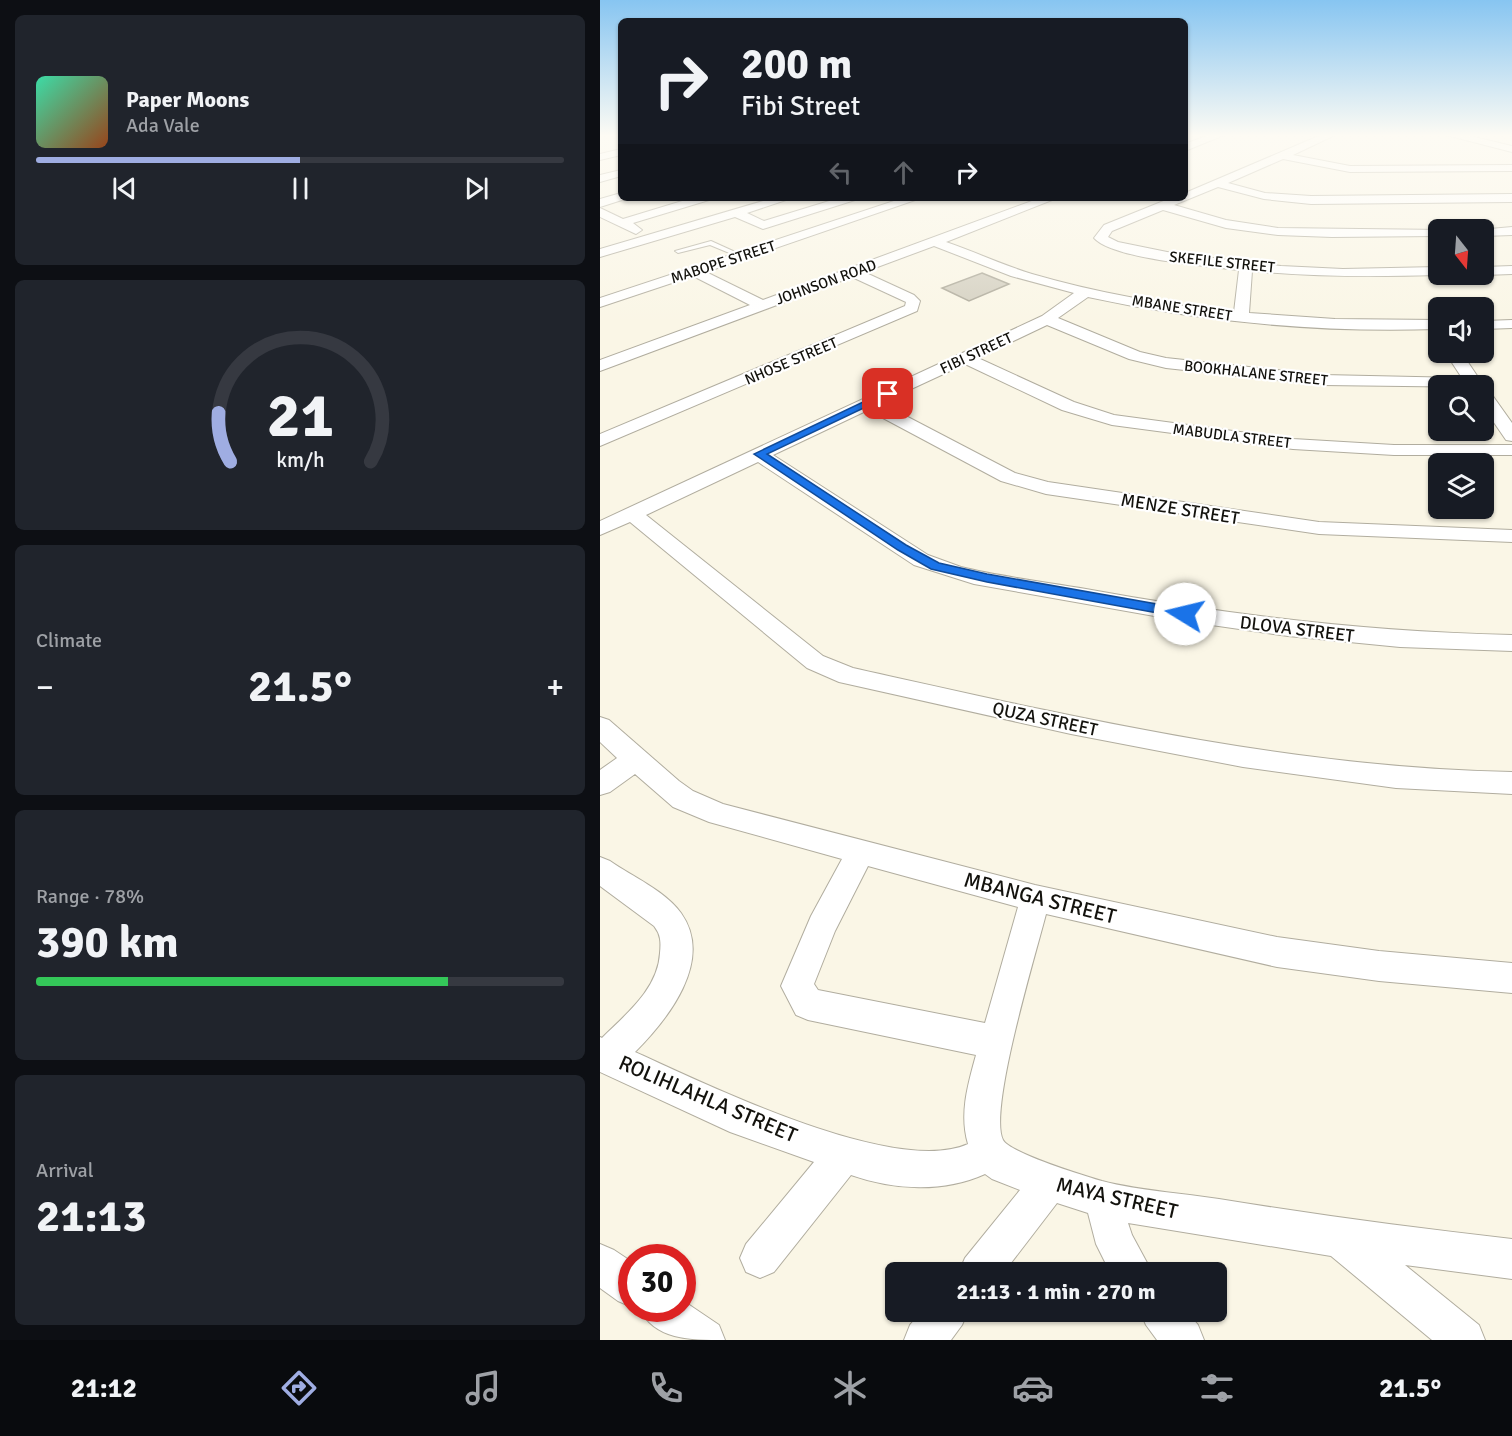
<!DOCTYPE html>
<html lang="en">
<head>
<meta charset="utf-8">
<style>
  :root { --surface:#171b24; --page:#20242c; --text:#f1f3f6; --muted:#9ea1a6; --line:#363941; --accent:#9fade2 }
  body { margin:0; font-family:Signika,sans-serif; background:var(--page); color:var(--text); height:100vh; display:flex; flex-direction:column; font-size:22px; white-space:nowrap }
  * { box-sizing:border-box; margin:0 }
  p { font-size:20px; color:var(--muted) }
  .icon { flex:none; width:33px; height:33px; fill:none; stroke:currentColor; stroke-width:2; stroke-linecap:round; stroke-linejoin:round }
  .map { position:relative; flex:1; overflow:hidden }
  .drawer { display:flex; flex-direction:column; gap:15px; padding:15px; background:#0d0f14; width:600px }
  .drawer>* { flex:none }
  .banner { position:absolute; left:18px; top:18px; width:570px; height:183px; border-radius:9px; box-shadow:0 2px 4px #0004; background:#171b24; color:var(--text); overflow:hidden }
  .needle { width:39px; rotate:163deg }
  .fabs { position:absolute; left:828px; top:219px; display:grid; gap:12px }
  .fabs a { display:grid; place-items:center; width:66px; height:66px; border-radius:9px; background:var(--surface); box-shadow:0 2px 4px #0004; font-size:30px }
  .speed { position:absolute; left:18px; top:1244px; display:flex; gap:12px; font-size:30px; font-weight:700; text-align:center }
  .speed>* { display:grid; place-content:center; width:78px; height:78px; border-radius:50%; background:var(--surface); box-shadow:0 2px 4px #0004; line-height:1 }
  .speed .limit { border:9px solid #d22; background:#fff; color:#111 }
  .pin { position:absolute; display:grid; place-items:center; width:51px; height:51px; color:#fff; margin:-26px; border-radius:12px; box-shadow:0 3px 9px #0006 }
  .me { position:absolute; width:66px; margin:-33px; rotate:279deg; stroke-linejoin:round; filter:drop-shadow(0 0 4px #0008) }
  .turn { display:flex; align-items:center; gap:21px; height:126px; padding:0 24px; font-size:27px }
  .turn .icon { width:78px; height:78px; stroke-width:2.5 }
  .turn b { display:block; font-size:42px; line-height:51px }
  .lanes { display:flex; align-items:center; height:57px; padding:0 24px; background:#0003; justify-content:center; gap:30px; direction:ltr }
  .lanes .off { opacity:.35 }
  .big { font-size:45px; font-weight:700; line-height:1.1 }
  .drawer .card { flex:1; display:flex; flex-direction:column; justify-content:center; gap:9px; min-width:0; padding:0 21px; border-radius:9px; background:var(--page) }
  .drawer .dial { align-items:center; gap:0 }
  .dial svg { height:156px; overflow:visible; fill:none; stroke:var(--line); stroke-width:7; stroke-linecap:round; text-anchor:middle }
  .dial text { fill:var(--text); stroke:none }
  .song { display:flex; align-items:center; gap:18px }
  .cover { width:72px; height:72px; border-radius:9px; background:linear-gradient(135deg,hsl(160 70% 55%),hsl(20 70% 35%)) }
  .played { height:6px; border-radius:3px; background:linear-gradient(90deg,var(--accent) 50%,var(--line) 50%) }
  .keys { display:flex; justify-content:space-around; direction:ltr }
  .heat { display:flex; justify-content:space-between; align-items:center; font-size:33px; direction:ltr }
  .charge { height:9px; border-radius:4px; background:linear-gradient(90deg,#34c759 78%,var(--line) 0) }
  .trip { position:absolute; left:285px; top:1262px; width:342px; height:60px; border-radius:9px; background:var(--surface); box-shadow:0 2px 4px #0004; font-weight:700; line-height:60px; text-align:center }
  .menu { display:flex; height:96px; justify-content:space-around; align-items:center; background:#090b0e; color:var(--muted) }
  .menu .icon { width:42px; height:42px }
  .menu .on { color:var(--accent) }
  .menu b { font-size:27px; color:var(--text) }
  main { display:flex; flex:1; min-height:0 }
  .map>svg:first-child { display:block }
</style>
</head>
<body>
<main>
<section class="drawer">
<div class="card">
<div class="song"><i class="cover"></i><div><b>Paper Moons</b><p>Ada Vale</p></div></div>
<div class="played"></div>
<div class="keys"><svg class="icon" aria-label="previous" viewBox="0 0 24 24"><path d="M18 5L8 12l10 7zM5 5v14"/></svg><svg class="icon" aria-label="pause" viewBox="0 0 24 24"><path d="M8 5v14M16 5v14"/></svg><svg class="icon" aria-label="next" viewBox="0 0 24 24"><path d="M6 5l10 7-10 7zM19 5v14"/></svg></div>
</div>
<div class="card dial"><svg viewBox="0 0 100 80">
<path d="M14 69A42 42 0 1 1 86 69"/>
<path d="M14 69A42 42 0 0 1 8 44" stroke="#9fade2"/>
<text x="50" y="56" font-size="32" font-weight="700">21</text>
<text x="50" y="72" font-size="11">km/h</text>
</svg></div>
<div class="card"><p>Climate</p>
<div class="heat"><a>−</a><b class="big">21.5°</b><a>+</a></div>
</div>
<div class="card"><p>Range · 78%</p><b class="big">390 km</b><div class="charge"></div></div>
<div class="card"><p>Arrival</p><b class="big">21:13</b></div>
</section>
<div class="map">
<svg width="912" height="1340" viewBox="0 0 912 1340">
  <rect width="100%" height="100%" fill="#faf6e6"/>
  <path fill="#d5d1c2" stroke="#b0ac9d" stroke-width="1.5" d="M382 273 409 284 369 301 342 288Z"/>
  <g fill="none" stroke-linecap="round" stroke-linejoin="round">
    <defs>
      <path id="lane" d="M111 241 144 256 139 257 110 245 78 253 75 251Z"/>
      <path id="street" d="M609 135H624L585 151V144Z
        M721 135H735L693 155 750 166 912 165V171L750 172 683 159 628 183 665 193 711 196 912 194V202L711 204 664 199 618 187 574 205 626 220 678 228 843 230H838V236L732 237 678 235 626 228 563 210 512 231 508 237 518 242 572 253 681 266 743 269 838 267 840 274 838 275C775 277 715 277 652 271L649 313 735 319 838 320V329C721 333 603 322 488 297L458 318 540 352 566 358 723 375 862 378 845 352H861L884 386V387L723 385 566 368 529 359 447 325 378 358 474 402 514 415 693 439 794 445H912V455H794L693 449 512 425 462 410 365 364 281 403 415 473 448 482 719 522 912 530V542L719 534 446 494 401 481 268 410 173 455 328 555 361 567C402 577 445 582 486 589 628 615 769 632 912 635V651L800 647 688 636 577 620 374 584 314 565 158 462 46 515 223 656 253 668C469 716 690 768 912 772V794L796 788 643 767 471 734 239 682 207 668 30 522 0 535V521L442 316 474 293 411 276 334 246 264 272 314 295 320 301 317 311 0 446V434L305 306 306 302 252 277 0 371V360L150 305 93 276 0 307V298L303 198H321L106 272 163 300 440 198H457L346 242C375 252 403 265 432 274 497 293 566 305 634 312L639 270C608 266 513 259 494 238L504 225 571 198H585V193Z
        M846 135H866L912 146V152Z
        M21 149V155L0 160V154Z
        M21 170V176L0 182V175Z
        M21 193V198L25 199 0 207V199Z
        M92 198H111L109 200 33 223 42 230 36 234 0 217V208L23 219Z
        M173 198H192L147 213 164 221 239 198H257L255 200 163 229 135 217 0 257V249Z
        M912 227V235L884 236V230H879Z
        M912 266V274L884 275 882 274 884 267Z
        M912 320V328L884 329V321Z
        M884 391 890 392 912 423V441L906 440 884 408Z
        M0 717 9 720 79 781 93 791 123 804 435 885 677 937 779 951 912 963V993L779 981 677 967 446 914C436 953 388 1111 403 1140 410 1153 485 1176 502 1181 540 1191 581 1193 619 1199 717 1215 814 1228 912 1239V1279L805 1265 879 1325 885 1340H832L731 1256 528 1223 532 1235 552 1272H510L496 1244 488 1213 457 1203 404 1272H359L365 1258 420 1190 392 1179 385 1174C343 1193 294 1190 251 1175L174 1272 160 1278 146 1272 140 1258 146 1244 214 1162 130 1132 0 1072V1037L2 1038C26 1014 58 989 60 953 61 942 61 935 54 926L0 886V857L10 861C33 877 64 890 81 913 115 961 67 1020 35 1052 106 1084 295 1177 368 1144 359 1114 368 1084 376 1055L208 1020 196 1015 181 986 211 916 242 859 109 822 73 807 35 774 10 792 0 795V770L17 758 0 742ZM268 866 418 907 385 1023 218 990 214 984 235 931Z
        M0 1244 14 1250 32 1262V1307L18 1301 0 1288Z
        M82 1300 119 1325 125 1340C89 1340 55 1340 39 1308H82Z
        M322 1311H368L362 1325 351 1340H304L310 1325Z
        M540 1311H586L598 1325 604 1340H557L546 1325Z"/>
    </defs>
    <use href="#lane" stroke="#b1ad9f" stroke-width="2"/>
    <use href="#street" stroke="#b1ad9f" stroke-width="2"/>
    <use href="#lane" fill="#fff" fill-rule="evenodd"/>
    <use href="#street" fill="#fff" fill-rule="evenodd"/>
  </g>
  <linearGradient id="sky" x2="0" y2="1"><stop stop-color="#87c5f1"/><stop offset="0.42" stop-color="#fdfbf4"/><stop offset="1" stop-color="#fdfbf4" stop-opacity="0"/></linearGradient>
  <rect width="912" height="323" fill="url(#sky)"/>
  <path fill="#1a73e8" stroke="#114b97" stroke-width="1.5" d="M284 392 293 394 167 454 306 545 339 563 387 574 585 609 591 614 589 617 585 618 387 582 331 569 298 550 154 454Z"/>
  <g text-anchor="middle" stroke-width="4.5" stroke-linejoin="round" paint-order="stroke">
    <g font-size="15" fill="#13120d" stroke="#fff">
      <text transform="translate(123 262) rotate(-18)" y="5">MABOPE STREET</text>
      <text transform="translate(622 262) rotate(6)" y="5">SKEFILE STREET</text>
      <text transform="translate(226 282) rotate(-20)" y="5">JOHNSON ROAD</text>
      <text transform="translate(582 308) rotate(9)" y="5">MBANE STREET</text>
      <text transform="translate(376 353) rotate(-25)" y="5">FIBI STREET</text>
      <text transform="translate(191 361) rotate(-23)" y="5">NHOSE STREET</text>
      <text transform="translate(656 373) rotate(6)" y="5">BOOKHALANE STREET</text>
      <text transform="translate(632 436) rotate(7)" y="5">MABUDLA STREET</text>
    </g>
    <g font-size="18" fill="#13120d" stroke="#fff">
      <text transform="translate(580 509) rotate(9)" y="6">MENZE STREET</text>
      <text transform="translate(697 629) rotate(7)" y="6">DLOVA STREET</text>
      <text transform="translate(445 719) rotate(12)" y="6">QUZA STREET</text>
    </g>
    <g font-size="21" fill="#13120d" stroke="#fff">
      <text transform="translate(440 898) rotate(14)" y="7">MBANGA STREET</text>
      <text transform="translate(108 1099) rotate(23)" y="7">ROLIHLAHLA STREET</text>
      <text transform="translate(517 1198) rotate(13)" y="7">MAYA STREET</text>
    </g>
  </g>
</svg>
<div class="fabs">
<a><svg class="needle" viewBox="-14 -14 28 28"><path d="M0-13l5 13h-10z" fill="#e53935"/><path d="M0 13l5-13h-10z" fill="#9ea1a6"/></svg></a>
<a><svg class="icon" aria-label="sound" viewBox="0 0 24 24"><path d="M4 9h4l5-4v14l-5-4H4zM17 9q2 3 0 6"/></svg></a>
<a><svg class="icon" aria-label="search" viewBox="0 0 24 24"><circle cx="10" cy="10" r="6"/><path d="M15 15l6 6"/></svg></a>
<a><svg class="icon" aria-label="layers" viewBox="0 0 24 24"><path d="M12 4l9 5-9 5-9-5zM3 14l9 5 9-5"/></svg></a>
</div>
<div class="speed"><div class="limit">30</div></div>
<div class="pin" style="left:288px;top:394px;background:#d93025"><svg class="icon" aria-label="arrive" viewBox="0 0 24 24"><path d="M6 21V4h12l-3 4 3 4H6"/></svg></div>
<svg class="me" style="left:585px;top:614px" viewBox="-20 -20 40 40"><circle r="19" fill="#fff"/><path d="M0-13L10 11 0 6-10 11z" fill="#1a73e8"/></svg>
<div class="trip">21:13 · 1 min · 270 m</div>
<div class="banner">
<div class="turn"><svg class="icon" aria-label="right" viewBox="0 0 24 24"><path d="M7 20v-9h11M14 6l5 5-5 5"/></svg><div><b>200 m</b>Fibi Street</div></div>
<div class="lanes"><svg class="icon off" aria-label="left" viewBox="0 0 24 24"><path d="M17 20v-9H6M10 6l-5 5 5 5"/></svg><svg class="icon off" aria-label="ahead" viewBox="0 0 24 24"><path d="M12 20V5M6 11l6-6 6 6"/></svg><svg class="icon" aria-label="right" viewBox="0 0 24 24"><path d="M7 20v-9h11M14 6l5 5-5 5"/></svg></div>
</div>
</div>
</main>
<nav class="menu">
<b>21:12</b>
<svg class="icon on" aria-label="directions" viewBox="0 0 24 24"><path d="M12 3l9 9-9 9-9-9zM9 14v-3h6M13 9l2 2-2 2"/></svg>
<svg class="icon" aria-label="music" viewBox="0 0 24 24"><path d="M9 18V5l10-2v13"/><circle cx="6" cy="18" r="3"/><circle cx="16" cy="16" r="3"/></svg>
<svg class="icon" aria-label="phone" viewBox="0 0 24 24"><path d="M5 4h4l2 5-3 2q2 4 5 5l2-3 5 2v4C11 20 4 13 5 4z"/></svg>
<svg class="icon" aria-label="climate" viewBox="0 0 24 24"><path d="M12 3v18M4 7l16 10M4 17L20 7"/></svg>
<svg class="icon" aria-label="car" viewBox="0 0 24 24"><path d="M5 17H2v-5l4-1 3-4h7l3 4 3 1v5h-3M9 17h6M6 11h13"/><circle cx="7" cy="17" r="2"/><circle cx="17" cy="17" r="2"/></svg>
<svg class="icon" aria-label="filters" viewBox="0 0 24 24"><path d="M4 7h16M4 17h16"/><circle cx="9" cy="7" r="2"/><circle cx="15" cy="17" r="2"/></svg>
<b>21.5°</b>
</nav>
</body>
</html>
